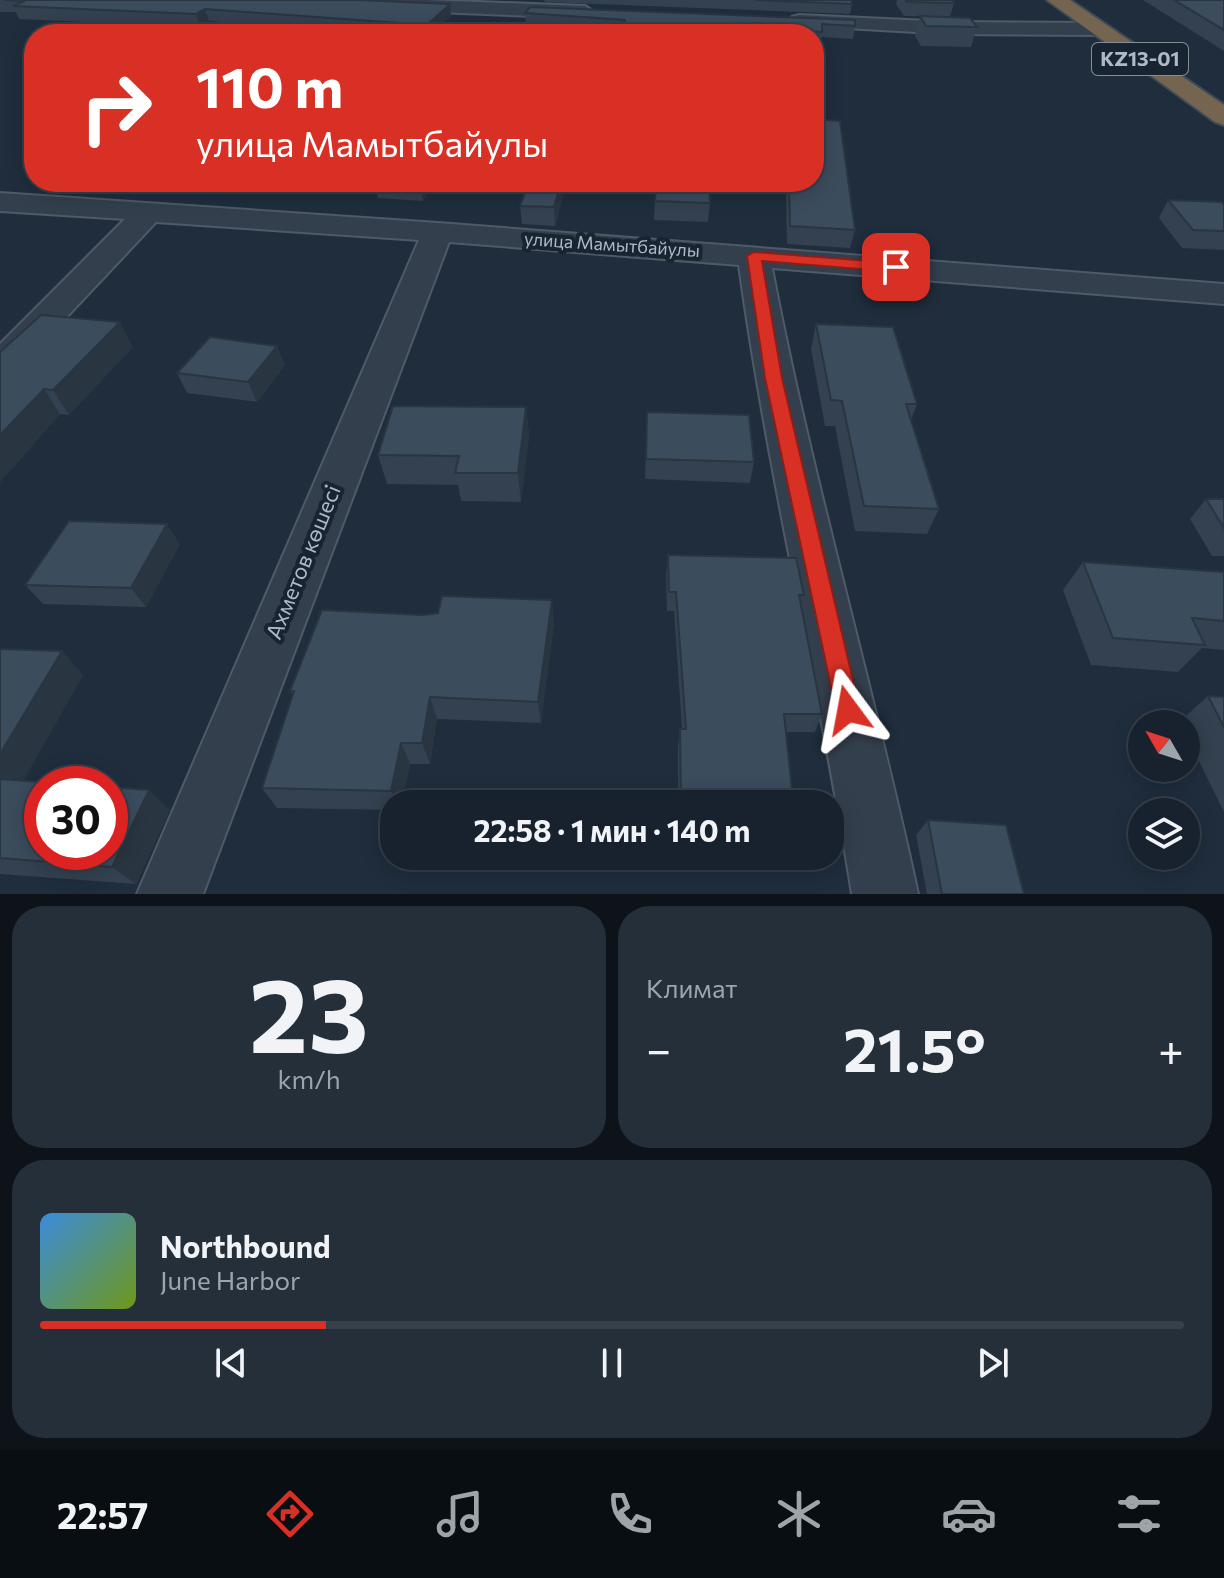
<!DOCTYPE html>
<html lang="ru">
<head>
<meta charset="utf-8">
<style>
  :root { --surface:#17222e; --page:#242f3a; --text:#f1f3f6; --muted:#9ea4aa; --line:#363f4a; --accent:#d93025 }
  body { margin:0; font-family:Commissioner,sans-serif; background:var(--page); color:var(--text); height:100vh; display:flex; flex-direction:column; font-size:30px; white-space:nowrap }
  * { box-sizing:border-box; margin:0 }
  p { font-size:26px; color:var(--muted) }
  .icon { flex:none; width:44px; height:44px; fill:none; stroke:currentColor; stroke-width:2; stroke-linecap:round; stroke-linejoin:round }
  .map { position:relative; height:894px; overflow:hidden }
  .panel { display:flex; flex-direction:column; gap:12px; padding:12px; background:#0d1319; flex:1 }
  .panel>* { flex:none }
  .banner { position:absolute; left:24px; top:24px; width:800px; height:168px; border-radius:32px; box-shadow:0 4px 20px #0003,0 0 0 2px var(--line); background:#d93025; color:#fff; overflow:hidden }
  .needle { width:52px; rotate:309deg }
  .controls { position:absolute; left:1128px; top:710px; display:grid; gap:16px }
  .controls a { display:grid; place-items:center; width:72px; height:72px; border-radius:50%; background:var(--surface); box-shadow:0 4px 20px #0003,0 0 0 2px var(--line); font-size:40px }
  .speed { position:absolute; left:24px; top:766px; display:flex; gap:16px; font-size:40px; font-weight:700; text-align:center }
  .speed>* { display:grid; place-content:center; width:104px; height:104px; border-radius:50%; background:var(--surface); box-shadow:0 4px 20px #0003,0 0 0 2px var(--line); line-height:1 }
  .speed .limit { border:12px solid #d22; background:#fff; color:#111 }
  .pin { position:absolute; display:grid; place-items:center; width:68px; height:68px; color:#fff; margin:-34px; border-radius:16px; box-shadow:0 4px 12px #0006 }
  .me { position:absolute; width:88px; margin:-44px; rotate:347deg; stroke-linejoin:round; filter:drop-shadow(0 0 6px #0008) }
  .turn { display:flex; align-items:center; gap:28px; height:168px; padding:0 40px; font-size:36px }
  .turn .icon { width:104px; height:104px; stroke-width:2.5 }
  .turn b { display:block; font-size:56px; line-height:68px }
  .big { font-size:60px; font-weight:700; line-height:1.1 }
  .panel .card { flex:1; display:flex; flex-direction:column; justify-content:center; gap:12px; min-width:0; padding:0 28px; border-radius:32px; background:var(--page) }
  .panel .dial { align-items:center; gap:0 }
  .dial b { font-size:104px; line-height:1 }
  .song { display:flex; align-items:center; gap:24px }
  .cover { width:96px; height:96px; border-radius:12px; background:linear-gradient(135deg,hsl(210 70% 55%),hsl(80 70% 35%)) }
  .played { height:8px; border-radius:4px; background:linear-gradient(90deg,var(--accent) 25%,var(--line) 25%) }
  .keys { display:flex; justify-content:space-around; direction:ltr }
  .heat { display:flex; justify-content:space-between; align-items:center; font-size:44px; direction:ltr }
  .panel .tiles { flex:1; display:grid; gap:12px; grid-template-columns:1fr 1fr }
  .card:last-child { grid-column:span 2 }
  .trip { position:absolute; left:380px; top:790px; width:464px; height:80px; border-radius:32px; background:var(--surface); box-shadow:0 4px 20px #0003,0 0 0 2px var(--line); font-weight:700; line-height:80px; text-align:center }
  .menu { display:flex; height:128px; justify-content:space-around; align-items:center; background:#090e12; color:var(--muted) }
  .menu .icon { width:56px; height:56px }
  .menu .active { color:var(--accent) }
  .menu b { font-size:36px; color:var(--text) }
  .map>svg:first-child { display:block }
</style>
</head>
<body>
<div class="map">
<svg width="1224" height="894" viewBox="0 0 1224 894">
  <rect width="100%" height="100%" fill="#1f2d3d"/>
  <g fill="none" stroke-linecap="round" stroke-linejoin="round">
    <defs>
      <path id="minor" d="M278 0H426L585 6 594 12 585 18 287 6Z
        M799 15 951 22 1098 23 1108 29 1098 35 951 34 792 25 789 21 792 17Z
        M0 193 438 223 1224 284V304L772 268C812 479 873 684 918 894H852C819 684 768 476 739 265L449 242 203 894H137L419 240 156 222 13 374 0 378V344L125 219 0 211Z"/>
      <path id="highway" d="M1047 0H1070L1224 105V125L1215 122Z"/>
    </defs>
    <use href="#minor" stroke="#4e5a67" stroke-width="4"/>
    <use href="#highway" stroke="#3e4a57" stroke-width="4"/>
    <use href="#minor" fill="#343f4d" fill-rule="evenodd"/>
    <use href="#highway" fill="#746450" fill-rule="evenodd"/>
  </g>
  <path fill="#334150" d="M0 0 451 16 432 34H384L209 21 200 27 19 19 16 12H0Z
    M544 0H851L852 4 850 14 545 2Z
    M897 0H952L954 3 950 17 977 27 971 47 921 46 915 36 920 16H904L896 4Z
    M1143 0H1224V51Z
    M525 13 855 26 853 39 822 37 820 45 814 44V34H622V32L526 26Z
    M374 182H435L423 201 378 198Z
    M529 182H564V192L555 226 522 224 520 206Z
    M656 182 710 203 708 222 654 220Z
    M788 182H814L855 230 850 248 787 244 786 196Z
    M1168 200 1224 205V250L1182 248 1159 218Z
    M816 324 917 404 911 420 939 509 927 534 855 531 835 426H825L811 349Z
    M277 346 285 365 257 402 187 393 177 373Z
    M133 347 69 415 60 414 0 482V352Z
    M526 407 529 436 521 502 461 501 458 485 387 484 378 455Z
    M647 412 754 462 750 483 645 479Z
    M1206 499H1224V556H1212L1190 519Z
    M180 544 146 607 43 604 25 585Z
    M668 555 804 595 801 604 822 714 815 732H786L793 799 791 804H678V746L680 729H682L674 611H667L666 575Z
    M1083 562 1224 572V650L1202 648 1178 672 1091 665 1063 590Z
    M554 623 541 723 437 719 430 764H410L402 804H394V810L277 808 262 788 293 695 290 691Z
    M0 649 62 651 83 675 23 781 170 810 136 884 0 874Z
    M1208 696 1224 697V812L1186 735V724H1180L1179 722Z
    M928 820 1024 894H927L916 835Z"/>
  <path fill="#293541" d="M450 4 451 16 432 34H428L427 25Z
    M205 9 209 21 200 27 196 14Z
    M420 182H435L423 201 419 183Z
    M561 182H564V192L555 226 554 207Z
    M120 322 133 347 69 415 53 390Z
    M277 346 285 365 257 402 248 382Z
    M44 389 60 414 0 482V435Z
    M526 407 529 436 521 502 518 473Z
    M167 524 180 544 146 607 131 588Z
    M552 600 554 623 541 723 538 702Z
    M62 651 83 675 13 799 0 789V754Z
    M430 697 437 719 430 764 422 743Z
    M401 743 410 764 402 804H398L391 791Z
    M149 790 170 810 136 884 112 867Z"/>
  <path fill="#3b4c5d" stroke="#293541" stroke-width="2" d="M5 0H359L450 4 427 25 205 9 196 14 13 6 25 1Z
    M755 0H851L852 4Z
    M906 0H952L954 3 907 2Z
    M1174 0H1224V30Z
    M530 7 855 20V26L822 24V32L754 28V34H646L647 29 622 28 625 20 525 13Z
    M920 16 970 18 977 27 926 26Z
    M814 119 840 121 855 230 790 226 789 182H814Z
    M529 182H561L554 207 520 206Z
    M656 182H709L710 203 655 201Z
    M1168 200 1222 202 1224 205V231L1193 230Z
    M41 315 120 322 53 390 44 389 0 435V352Z
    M816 324 893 327 917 404H906L939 509 864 506 842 401 831 400Z
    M210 337 277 346 248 382 177 373Z
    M393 406 526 407 518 473H455L459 456 378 455Z
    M647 412 749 415 754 462 646 459Z
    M1206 499H1224V528Z
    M69 521 167 524 131 588 25 585Z
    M668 555 796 558 804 595H799L822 714H784L793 799 746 797V804H710L681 802 680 729H686L676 592H669Z
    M1083 562 1224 572V621L1192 618 1205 645 1113 638Z
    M442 596 552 600 538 702 430 697 422 743H401L391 791 262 788 294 691H290L322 610 422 615 438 613Z
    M0 649 62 651 0 754Z
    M1208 696 1224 697V727Z
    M0 779 69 784H42V852H110V787L149 790 112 867 0 858Z
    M928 820 1006 825 1024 894H942Z"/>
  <path fill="#d93025" stroke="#8d1f18" stroke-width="2" d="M754 252 896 263 903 267 896 272 762 261 782 378 860 710 857 718 848 721 839 718 836 710 765 378 747 256Z"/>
  <g text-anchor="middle" stroke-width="8" stroke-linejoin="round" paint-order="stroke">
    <g font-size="18" fill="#aebac9" stroke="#192431">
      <text transform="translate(612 245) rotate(4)" y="6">улица Мамытбайулы</text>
    </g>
    <rect fill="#192431" stroke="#818d9b" stroke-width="2" x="1092" y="43" width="96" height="32" rx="6"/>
    <g font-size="20" font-weight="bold" fill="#aebac9">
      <text x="1140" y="66">KZ13-01</text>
    </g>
    <g font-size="22" fill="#aebac9" stroke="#192431">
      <text transform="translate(303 562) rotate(-68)" y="8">Ахметов көшесі</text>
    </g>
  </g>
</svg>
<div class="controls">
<a><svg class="needle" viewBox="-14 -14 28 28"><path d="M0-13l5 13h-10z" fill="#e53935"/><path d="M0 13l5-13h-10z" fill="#9ea4aa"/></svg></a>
<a><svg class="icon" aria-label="layers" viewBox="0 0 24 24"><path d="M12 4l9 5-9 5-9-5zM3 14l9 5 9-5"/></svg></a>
</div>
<div class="speed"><div class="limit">30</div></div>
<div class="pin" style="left:896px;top:267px;background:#d93025"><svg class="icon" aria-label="arrive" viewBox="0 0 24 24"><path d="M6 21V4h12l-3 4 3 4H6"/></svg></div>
<svg class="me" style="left:848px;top:710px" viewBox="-20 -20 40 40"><path d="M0-17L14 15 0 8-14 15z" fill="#d93025" stroke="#fff" stroke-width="4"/></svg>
<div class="trip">22:58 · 1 мин · 140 m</div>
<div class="banner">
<div class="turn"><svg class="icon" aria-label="right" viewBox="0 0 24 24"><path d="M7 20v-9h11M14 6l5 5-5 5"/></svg><div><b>110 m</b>улица Мамытбайулы</div></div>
</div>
</div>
<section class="panel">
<div class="tiles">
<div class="card dial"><b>23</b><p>km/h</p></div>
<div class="card"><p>Климат</p>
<div class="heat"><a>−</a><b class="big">21.5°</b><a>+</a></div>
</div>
<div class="card">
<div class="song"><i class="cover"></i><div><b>Northbound</b><p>June Harbor</p></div></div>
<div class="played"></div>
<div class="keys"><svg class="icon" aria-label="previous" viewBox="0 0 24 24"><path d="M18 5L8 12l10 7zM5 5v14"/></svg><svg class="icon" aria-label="pause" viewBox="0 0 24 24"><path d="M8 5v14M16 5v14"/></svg><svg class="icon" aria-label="next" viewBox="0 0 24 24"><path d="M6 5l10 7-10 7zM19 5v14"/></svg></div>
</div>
</div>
</section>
<nav class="menu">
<b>22:57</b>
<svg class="icon active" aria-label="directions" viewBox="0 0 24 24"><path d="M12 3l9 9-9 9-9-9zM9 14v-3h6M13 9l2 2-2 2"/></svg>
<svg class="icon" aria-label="music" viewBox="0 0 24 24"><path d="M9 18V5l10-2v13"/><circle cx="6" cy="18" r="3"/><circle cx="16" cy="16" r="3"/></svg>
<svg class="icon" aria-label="phone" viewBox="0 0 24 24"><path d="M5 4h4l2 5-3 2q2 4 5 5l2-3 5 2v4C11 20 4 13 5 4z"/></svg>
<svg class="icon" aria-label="climate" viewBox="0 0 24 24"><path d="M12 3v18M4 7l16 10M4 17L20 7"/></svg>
<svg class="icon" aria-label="car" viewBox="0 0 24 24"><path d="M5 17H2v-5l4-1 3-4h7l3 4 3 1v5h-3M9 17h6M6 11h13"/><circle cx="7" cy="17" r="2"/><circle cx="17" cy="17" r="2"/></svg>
<svg class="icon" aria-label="filters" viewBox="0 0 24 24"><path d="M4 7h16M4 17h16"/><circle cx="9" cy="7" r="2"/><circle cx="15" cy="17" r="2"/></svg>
</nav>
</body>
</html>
